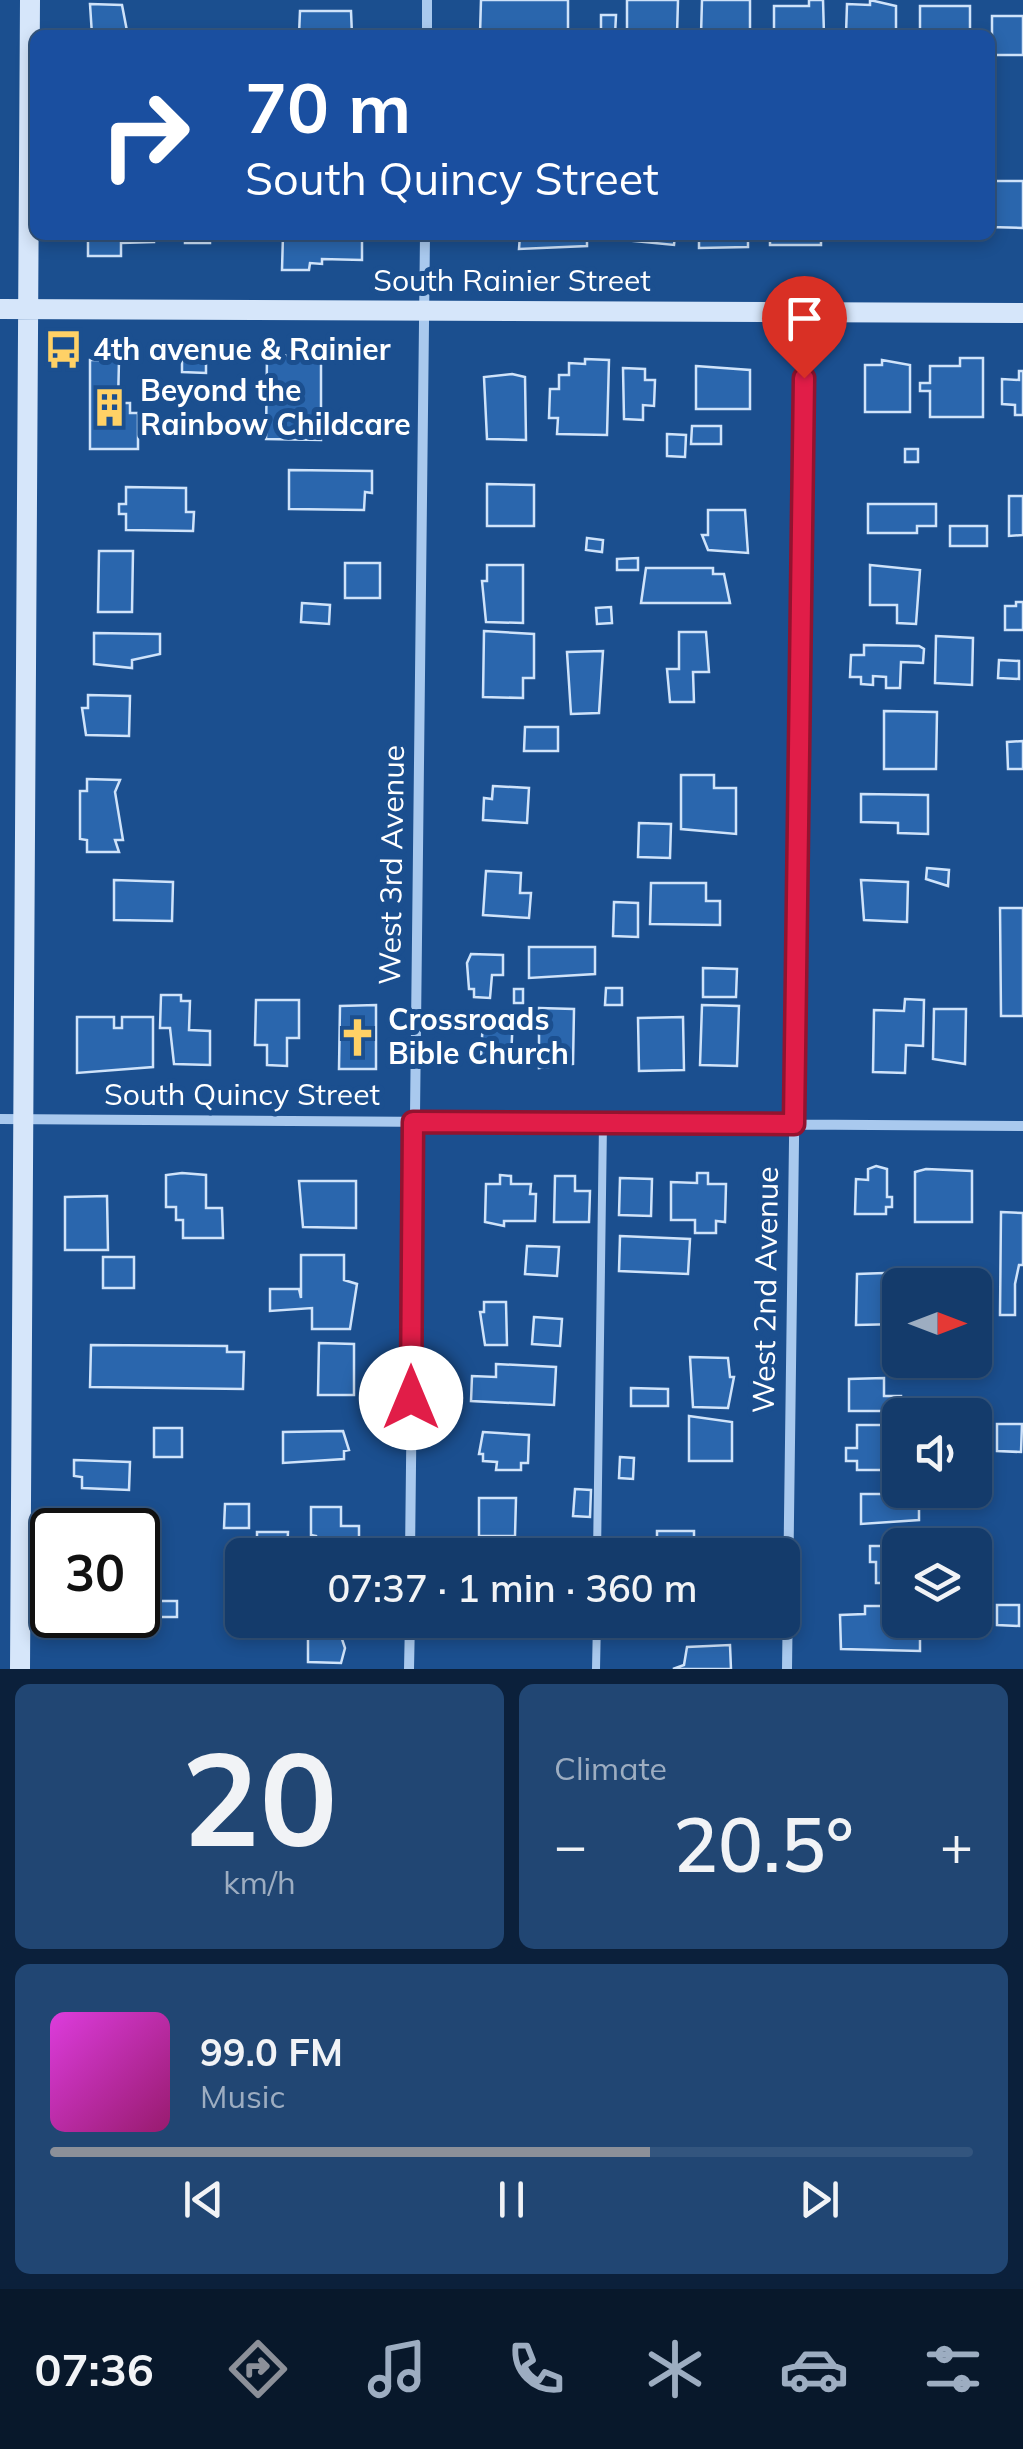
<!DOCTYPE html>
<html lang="en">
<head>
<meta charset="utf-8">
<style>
  :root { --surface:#143b6b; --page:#214673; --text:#f1f3f6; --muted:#9dadc1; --line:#33557e; --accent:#8c9099 }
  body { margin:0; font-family:Mulish,sans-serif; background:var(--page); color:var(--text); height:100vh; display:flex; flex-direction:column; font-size:38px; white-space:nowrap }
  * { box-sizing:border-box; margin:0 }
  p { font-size:32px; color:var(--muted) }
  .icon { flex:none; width:55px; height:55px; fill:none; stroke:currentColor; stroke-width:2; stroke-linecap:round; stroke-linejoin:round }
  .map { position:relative; height:1669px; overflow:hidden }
  .side { display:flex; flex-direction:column; gap:15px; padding:15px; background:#0b203b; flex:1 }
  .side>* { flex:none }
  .guide { position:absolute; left:30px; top:30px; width:965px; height:210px; border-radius:15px; box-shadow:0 5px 15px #0003,0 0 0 2px var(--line); background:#1a4fa0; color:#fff; overflow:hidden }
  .needle { width:65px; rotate:90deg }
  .fabs { position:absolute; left:882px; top:1268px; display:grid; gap:20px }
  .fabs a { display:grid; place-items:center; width:110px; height:110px; border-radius:15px; background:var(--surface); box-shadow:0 5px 15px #0003,0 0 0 2px var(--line); font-size:50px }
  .speed { position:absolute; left:30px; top:1508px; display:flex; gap:20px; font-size:50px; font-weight:700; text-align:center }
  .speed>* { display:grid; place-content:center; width:130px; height:130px; border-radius:50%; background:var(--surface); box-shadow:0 5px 15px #0003,0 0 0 2px var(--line); line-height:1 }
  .speed .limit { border:5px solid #111; border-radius:15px; background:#fff; color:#111 }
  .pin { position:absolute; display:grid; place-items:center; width:85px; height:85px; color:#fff; margin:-102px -42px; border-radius:50% 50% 50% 0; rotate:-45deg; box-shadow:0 0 10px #0007 }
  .pin .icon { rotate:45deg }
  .me { position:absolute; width:110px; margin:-55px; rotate:0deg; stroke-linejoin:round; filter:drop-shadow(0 0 8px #0008) }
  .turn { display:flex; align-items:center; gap:35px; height:210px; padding:0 50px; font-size:45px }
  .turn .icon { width:130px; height:130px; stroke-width:2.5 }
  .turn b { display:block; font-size:70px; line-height:85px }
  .big { font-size:75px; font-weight:600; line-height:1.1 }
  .side .card { flex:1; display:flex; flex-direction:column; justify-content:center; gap:15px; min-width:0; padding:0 35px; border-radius:15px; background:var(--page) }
  .side .dial { align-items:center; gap:0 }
  .dial b { font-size:130px; line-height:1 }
  .song { display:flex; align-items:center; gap:30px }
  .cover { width:120px; height:120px; border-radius:15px; background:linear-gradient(135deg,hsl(300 70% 55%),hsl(320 70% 35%)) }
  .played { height:10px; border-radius:5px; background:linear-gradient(90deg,var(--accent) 65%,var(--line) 65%) }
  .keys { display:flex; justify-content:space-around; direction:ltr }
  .heat { display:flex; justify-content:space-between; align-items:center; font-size:55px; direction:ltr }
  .side .tiles { flex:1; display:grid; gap:15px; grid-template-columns:1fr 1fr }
  .card:last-child { grid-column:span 2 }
  .trip { position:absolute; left:225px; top:1538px; width:575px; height:100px; border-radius:15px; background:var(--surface); box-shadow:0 5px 15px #0003,0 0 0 2px var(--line); font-weight:600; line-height:100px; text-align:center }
  .tab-bar { display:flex; height:160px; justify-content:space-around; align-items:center; background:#08182b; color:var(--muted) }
  .tab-bar .icon { width:70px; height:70px }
  .tab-bar .current { color:var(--accent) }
  .tab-bar b { font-size:45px; color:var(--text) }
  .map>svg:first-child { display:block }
</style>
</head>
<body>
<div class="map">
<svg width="1023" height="1669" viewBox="0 0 1023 1669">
  <rect width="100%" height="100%" fill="#1b4f8f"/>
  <path fill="#2a66ad" stroke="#cfe3fa" stroke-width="2.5" d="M481 0H568V35H480Z
    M627 0H678L677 35H627Z
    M702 0H750V33L755 35H701Z
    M809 0H823L824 35H774V6H809Z
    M870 0 896 6V35H846L847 4 870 5Z
    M90 4 122 5 127 31 92 35Z
    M920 6H970V35H920Z
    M300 11H351L352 35H299Z
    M601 15H616L615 35H601Z
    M992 16H1023V55H992Z
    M991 181H1023V228L990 227Z
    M88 235H154V242L121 243V256H88Z
    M185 235H210V243H185Z
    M283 235H362V260L322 259V264L310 263 309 270H282Z
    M520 235H587V246L519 249Z
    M625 235H675L674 245 625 240Z
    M699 235H748V247L699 248Z
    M770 235H821V245H770Z
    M844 235H894V239L844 238Z
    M917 235H966V238L917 237Z
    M182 344 206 345V373L182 372Z
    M267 355 321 356V440L266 439Z
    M960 358H983V417H930V391H920V383H930V366H960Z
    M585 359 609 360 607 435 557 434 558 418H549L550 389H559V375H569V363L585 364Z
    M90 360H119L118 403H130V413H138V449H90Z
    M882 360 910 365V412H865V365H882Z
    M696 366 750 370V409H696Z
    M623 368 645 369V380H655L654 406 643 405V420L624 419Z
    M1019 371H1023V415H1015V405L1002 404V379L1019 380Z
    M512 374 525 377 526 440 487 439 484 377Z
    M692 426H721V444H691Z
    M667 434 686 435 685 457 667 456Z
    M905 449H918V462H905Z
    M289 470 372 471V493L365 492 364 510 289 509Z
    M487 484 534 485V526H487Z
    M126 487 186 488V512H194L193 531 126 530V514H119V504H126Z
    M1009 496H1023V535L1009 536Z
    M868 504H936V526H917V533H868Z
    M708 510H745L748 553 708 550 702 535H708Z
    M950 526H987V546H950Z
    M587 538 603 540 602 552 586 550Z
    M99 551H133L132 612H98Z
    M638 558V570H617V559Z
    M345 563H380V598H345Z
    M487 565H523V623L486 622 482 581H487Z
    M870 565 920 570 916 624 897 623V605H870Z
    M646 568H713V574H724L730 603H641Z
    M1016 602H1023V630H1005V606H1016Z
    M302 603 330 605 329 624 301 622Z
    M611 607 612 623 597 624 596 608Z
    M484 631 534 634V678H523V698L483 697Z
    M679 632H706L709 672H693L694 702H670L667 669H679Z
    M94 633 160 634V654L132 660V668L94 664Z
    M936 636 973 638 972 685 935 683Z
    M864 645 919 646 924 649 923 663 901 662 900 688H886V677L873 676V685L861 684V677H850L851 655H864Z
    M603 651 599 713 571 714 567 652Z
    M999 660 1019 661V679L998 678Z
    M88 695 130 696 129 736 86 735 82 708H88Z
    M884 711 937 712 936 769H884Z
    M525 727H558V751H524Z
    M1023 741V769H1008L1007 742Z
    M681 775H714V788H736V834L681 829Z
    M87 779 120 780 115 792 123 840H115L119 852H87V840L80 839V791H87Z
    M493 786 529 788 527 823 483 820 484 798 492 799Z
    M861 794 928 795V834L898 833V823L861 822Z
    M639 823 671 824 670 858 638 857Z
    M927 868 949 870 948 886 926 879Z
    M486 871 521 873 520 893H531L529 918 483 915Z
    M114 880 173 882 172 921 114 920Z
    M861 880 908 882 907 922 864 920Z
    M651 883H706V901H720V925L650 924Z
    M614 902 638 903V937L613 936Z
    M1000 908H1023V1016H1001Z
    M529 947H595V974L529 978Z
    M471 954 503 955V975H492L490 998 474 997V989H469L467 963Z
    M703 968 737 969 736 997H703Z
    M606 988H622V1005H605Z
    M514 989H523V1003H514Z
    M161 995H181V1001H190L189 1030 210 1031V1065L174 1064 170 1028H160Z
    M905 999 924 1000 923 1046 906 1045 905 1073 873 1072 874 1010 904 1011Z
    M256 1000H299V1038H287V1066L267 1065V1045H255Z
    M376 1005V1069H339L340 1006Z
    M702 1005 739 1006 737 1066 700 1065Z
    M539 1008 574 1009 573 1064 539 1068Z
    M934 1009H966L965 1064 933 1059Z
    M498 1014H513L511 1060 481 1059 483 1017 498 1018Z
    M77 1017H114V1028H122V1017H153V1067L77 1073Z
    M683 1017 684 1070 639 1071 638 1018Z
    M876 1166 887 1169V1197H892V1207H886V1214H855L856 1179 868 1180V1169Z
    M926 1169 972 1171V1222H915V1172Z
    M182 1173 206 1175V1208H222L223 1238H183V1220H176V1207H166V1175Z
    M697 1173H708V1184H726L725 1222 716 1221V1233H695V1220H671V1182L697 1183Z
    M500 1175 511 1176V1184H531L530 1194H536L535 1221H504V1226L485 1222 486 1184H500Z
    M555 1176H575V1191H590L589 1222H554Z
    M620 1178 652 1179 651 1216 619 1215Z
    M299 1181H356V1228L303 1227Z
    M107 1196 108 1250H65V1197Z
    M1001 1212 1023 1213V1265H1019L1015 1284V1315H1000Z
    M620 1236 690 1239 688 1274 619 1271Z
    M527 1246 559 1247 557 1276 525 1274Z
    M301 1255H344V1280L357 1284 350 1329H312V1308L270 1311V1289H299L301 1298Z
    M103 1257H134V1288H103Z
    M913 1272 914 1285H900V1324L856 1325 857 1274Z
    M484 1302H506L507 1345H485L480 1312H484Z
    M534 1317 562 1319 560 1346 532 1344Z
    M319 1343 354 1344V1395H318Z
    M91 1345 227 1346V1352H244L243 1389 90 1387Z
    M690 1357 728 1358 730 1377H734L728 1408 693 1407Z
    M496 1364 556 1367 554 1405 471 1401 472 1376 496 1377Z
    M884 1378V1396H901V1411H849V1379Z
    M631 1388 668 1389V1406H631Z
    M689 1416 732 1422V1461H689Z
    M997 1424H1022L1021 1452 997 1451Z
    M857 1425H891V1470H857V1461H846V1448H857Z
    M154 1428H182V1457H154Z
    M343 1431 349 1450 344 1451V1459L283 1463V1432Z
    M483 1432 529 1435 528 1463H521V1470H496L497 1462 483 1461V1454H479Z
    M620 1457 634 1458 633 1479 619 1478Z
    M74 1460 130 1462 129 1490 82 1488V1477L74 1476Z
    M575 1489 591 1490 590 1517 573 1516Z
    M894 1489 919 1490V1520L861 1524V1494H895Z
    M479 1498H516L515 1536H479Z
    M225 1504H249V1528H224Z
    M311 1507H341V1526H359V1554H322V1547H316V1536L311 1535Z
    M151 1512 153 1539H138V1530H129L128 1513Z
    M80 1514 116 1515 115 1530H80Z
    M657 1531H694V1555H657Z
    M257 1532H288L287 1552 257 1555Z
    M870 1546H900V1583H876V1562H870Z
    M148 1601H177V1617H148Z
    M997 1605H1019V1626L997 1625Z
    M865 1606H900V1620H920V1651L841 1649 840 1615 865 1614Z
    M79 1615H112V1620L79 1621Z
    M566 1620H588V1631L567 1632Z
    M308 1636H341L345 1648 341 1663 308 1662Z
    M730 1645 731 1669H673L684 1665 687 1647Z"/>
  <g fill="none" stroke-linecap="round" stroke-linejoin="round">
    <path stroke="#a9c9ee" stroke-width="8" d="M597 1555 603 1123
      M596 1669 597 1620"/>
    <path stroke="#a9c9ee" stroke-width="10" d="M427 35V0
      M0 1119 1023 1126
      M410 1555 425 235
      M409 1669 410 1620
      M787 1669 805 312"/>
    <path stroke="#d6e6fa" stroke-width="20" d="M0 309 1023 313
      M20 1669 30 0"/>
  </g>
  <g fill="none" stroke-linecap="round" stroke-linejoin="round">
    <defs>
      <path id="route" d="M411 1398 413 1122 794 1124 804 378"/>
    </defs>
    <use href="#route" stroke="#92132f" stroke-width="25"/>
    <use href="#route" stroke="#e11d48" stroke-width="18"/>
  </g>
  <defs>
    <symbol id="bus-bare" viewBox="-9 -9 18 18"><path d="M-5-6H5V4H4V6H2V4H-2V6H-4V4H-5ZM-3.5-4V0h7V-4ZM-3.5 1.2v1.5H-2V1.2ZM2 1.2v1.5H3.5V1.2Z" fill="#ffd166" stroke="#1b4f8f" stroke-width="2.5" paint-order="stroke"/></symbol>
    <symbol id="building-bare" viewBox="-9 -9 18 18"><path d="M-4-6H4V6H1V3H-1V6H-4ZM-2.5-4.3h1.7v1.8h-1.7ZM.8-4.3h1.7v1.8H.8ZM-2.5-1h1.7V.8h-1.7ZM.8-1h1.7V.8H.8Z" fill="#ffd166" stroke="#1b4f8f" stroke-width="2.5" paint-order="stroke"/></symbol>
    <symbol id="church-bare" viewBox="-9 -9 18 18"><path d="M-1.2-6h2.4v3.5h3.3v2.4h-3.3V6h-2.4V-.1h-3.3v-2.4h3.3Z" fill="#ffd166" stroke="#1b4f8f" stroke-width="2.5" paint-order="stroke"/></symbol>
  </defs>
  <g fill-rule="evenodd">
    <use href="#bus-bare" x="36" y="322" width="55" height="55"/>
    <use href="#building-bare" x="82" y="380" width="55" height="55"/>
    <use href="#church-bare" x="330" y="1010" width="55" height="55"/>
  </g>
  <g text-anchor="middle" stroke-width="10" stroke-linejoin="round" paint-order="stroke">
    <g font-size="30" fill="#fff" stroke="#1b4f8f">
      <text x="512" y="291">South Rainier Street</text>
      <text transform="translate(392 865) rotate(-89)" y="10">West 3rd Avenue</text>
      <text x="242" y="1105">South Quincy Street</text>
      <text transform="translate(766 1290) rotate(-89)" y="10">West 2nd Avenue</text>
    </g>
    <g font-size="30" font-weight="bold" fill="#fff" stroke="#1b4f8f" text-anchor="start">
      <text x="93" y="360">4th avenue &amp; Rainier</text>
      <text x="140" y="401">Beyond the<tspan x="140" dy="34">Rainbow Childcare</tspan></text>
      <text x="388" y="1030">Crossroads<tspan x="388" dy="34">Bible Church</tspan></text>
    </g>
  </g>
</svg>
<div class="fabs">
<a><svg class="needle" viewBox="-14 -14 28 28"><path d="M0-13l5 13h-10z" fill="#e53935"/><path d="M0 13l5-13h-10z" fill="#9dadc1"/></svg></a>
<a><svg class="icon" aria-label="sound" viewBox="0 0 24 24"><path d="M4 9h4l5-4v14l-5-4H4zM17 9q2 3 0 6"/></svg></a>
<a><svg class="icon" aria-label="layers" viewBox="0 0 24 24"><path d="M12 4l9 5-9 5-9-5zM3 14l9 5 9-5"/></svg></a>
</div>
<div class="speed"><div class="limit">30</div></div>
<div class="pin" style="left:804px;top:378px;background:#d93025"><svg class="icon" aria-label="arrive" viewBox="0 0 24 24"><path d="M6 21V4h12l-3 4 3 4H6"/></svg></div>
<svg class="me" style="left:411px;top:1398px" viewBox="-20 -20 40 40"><circle r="19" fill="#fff"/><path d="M0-13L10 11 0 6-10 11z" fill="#e11d48"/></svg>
<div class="trip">07:37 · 1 min · 360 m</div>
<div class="guide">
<div class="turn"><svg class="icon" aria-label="right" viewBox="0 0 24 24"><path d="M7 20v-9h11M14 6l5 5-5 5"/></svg><div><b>70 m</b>South Quincy Street</div></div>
</div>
</div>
<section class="side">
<div class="tiles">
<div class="card dial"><b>20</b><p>km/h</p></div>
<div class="card"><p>Climate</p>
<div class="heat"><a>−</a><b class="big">20.5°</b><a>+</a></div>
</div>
<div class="card">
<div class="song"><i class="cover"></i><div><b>99.0 FM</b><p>Music</p></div></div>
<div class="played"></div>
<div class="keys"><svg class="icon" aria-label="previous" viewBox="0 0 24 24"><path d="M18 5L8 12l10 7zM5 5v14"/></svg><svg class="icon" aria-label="pause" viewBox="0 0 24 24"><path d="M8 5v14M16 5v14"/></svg><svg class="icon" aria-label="next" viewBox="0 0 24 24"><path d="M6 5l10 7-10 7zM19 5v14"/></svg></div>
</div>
</div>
</section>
<nav class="tab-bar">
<b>07:36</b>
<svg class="icon current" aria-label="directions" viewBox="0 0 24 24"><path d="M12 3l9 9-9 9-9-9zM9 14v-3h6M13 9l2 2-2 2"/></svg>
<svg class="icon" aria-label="music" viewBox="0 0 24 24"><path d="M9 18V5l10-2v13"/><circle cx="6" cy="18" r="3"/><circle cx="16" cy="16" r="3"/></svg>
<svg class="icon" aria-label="phone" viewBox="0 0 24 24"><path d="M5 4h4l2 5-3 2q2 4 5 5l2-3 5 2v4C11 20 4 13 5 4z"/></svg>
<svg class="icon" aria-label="climate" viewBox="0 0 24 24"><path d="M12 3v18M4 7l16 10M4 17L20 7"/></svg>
<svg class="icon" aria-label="car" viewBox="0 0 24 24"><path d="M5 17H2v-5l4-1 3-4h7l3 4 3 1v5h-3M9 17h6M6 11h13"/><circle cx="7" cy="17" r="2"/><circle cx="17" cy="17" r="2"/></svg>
<svg class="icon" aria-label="filters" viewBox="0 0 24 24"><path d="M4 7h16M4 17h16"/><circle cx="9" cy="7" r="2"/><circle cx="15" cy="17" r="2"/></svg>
</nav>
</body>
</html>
